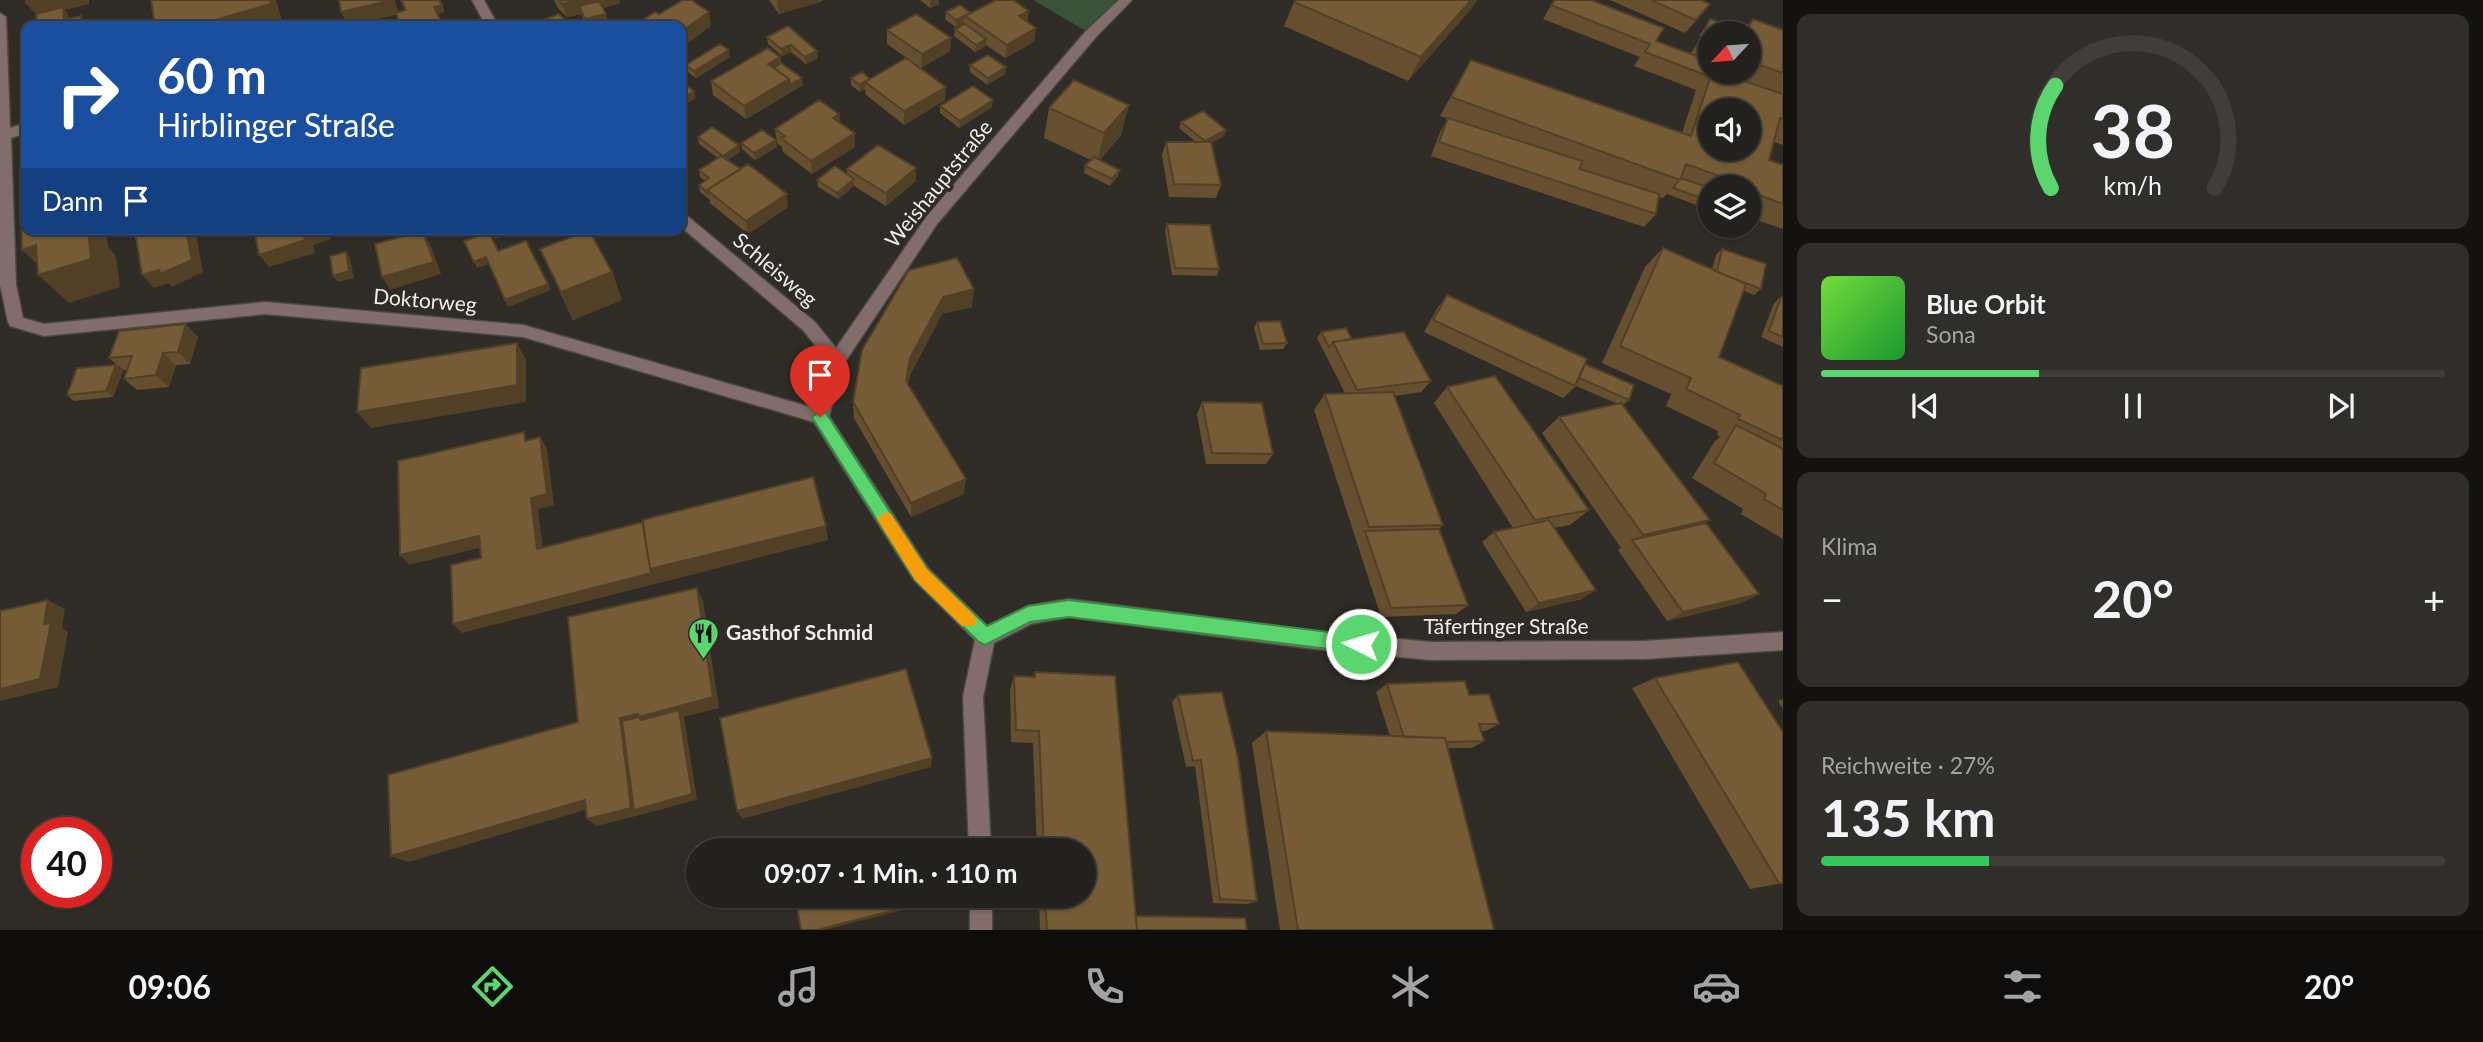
<!DOCTYPE html>
<html lang="de">
<head>
<meta charset="utf-8">
<style>
  :root { --surface:#23211d; --page:#2f2e2a; --text:#f1f3f6; --muted:#a3a3a4; --line:#403e3b; --accent:#5bd56e }
  body { margin:0; font-family:Lato,sans-serif; background:var(--page); color:var(--text); height:100vh; display:flex; flex-direction:column; font-size:26px; white-space:nowrap }
  * { box-sizing:border-box; margin:0 }
  p { font-size:23px; color:var(--muted) }
  .icon { flex:none; width:38px; height:38px; fill:none; stroke:currentColor; stroke-width:2; stroke-linecap:round; stroke-linejoin:round }
  .map { position:relative; flex:1; overflow:hidden }
  .details { display:flex; flex-direction:column; gap:14px; padding:14px; background:#131210; width:700px }
  .details>* { flex:none }
  .top-card { position:absolute; left:21px; top:21px; width:665px; height:214px; border-radius:14px; box-shadow:0 2px 5px #0004,0 0 0 2px var(--line); background:#1a4fa0; color:#fff; overflow:hidden }
  .needle { width:46px; rotate:244deg }
  .tools { position:absolute; left:1698px; top:21px; display:grid; gap:14px }
  .tools a { display:grid; place-items:center; width:63px; height:63px; border-radius:50%; background:var(--surface); box-shadow:0 2px 5px #0004,0 0 0 2px var(--line); font-size:35px }
  .speed { position:absolute; left:21px; top:817px; display:flex; gap:14px; font-size:35px; font-weight:700; text-align:center }
  .speed>* { display:grid; place-content:center; width:91px; height:91px; border-radius:50%; background:var(--surface); box-shadow:0 2px 5px #0004,0 0 0 2px var(--line); line-height:1 }
  .speed .limit { border:10px solid #d22; background:#fff; color:#111 }
  .pin { position:absolute; display:grid; place-items:center; width:60px; height:60px; color:#fff; margin:-72px -30px; border-radius:50% 50% 50% 0; rotate:-45deg; box-shadow:0 0 7px #0007 }
  .pin .icon { rotate:45deg }
  .me { position:absolute; width:77px; margin:-38px; rotate:275deg; stroke-linejoin:round; filter:drop-shadow(0 0 5px #0008) }
  .turn { display:flex; align-items:center; gap:24px; height:147px; padding:0 21px; font-size:32px }
  .turn .icon { width:91px; height:91px; stroke-width:2.5 }
  .turn b { display:block; font-size:49px; line-height:60px }
  .then { display:flex; align-items:center; height:66px; padding:0 21px; background:#0003; gap:14px; font-size:26px }
  .big { font-size:52px; font-weight:700; line-height:1.1 }
  .details .tile { flex:1; display:flex; flex-direction:column; justify-content:center; gap:10px; min-width:0; padding:0 24px; border-radius:14px; background:var(--page) }
  .details .dial { align-items:center; gap:0 }
  .dial svg { height:182px; overflow:visible; fill:none; stroke:var(--line); stroke-width:7; stroke-linecap:round; text-anchor:middle }
  .dial text { fill:var(--text); stroke:none }
  .song { display:flex; align-items:center; gap:21px }
  .cover { width:84px; height:84px; border-radius:10px; background:linear-gradient(135deg,hsl(100 70% 55%),hsl(130 70% 35%)) }
  .played { height:7px; border-radius:4px; background:linear-gradient(90deg,var(--accent) 35%,var(--line) 35%) }
  .keys { display:flex; justify-content:space-around; direction:ltr }
  .heat { display:flex; justify-content:space-between; align-items:center; font-size:38px; direction:ltr }
  .charge { height:10px; border-radius:5px; background:linear-gradient(90deg,#34c759 27%,var(--line) 0) }
  .trip { position:absolute; left:686px; top:838px; width:410px; height:70px; border-radius:35px; background:var(--surface); box-shadow:0 2px 5px #0004,0 0 0 2px var(--line); font-weight:700; line-height:70px; text-align:center }
  .tabs { display:flex; height:112px; justify-content:space-around; align-items:center; background:#0e0d0c; color:var(--muted) }
  .tabs .icon { width:49px; height:49px }
  .tabs .selected { color:var(--accent) }
  .tabs b { font-size:32px; color:var(--text) }
  main { display:flex; flex:1; min-height:0 }
  .map>svg:first-child { display:block }
</style>
</head>
<body>
<main>
<div class="map">
<svg width="1783" height="930" viewBox="0 0 1783 930">
  <rect width="100%" height="100%" fill="#2f2c27"/>
  <path fill="#385337" d="M1033 0H1126L1091 34Z"/>
  <g fill="none" stroke-linecap="round" stroke-linejoin="round">
    <defs>
      <path id="minor" d="M472 0H484L498 26H486Z
        M1119 0H1132L1096 37 937 224 845 362 829 416 928 568 987 626 1028 606 1069 599 1315 631 1431 642 1644 641 1783 632V650L1644 659 1431 660 1315 649 1069 617 1031 624 994 643 983 697 991 850H969L963 697 975 640 914 580 814 422 523 337 265 314 44 336 10 326 8 322 0 285V13L6 17 10 128 26 123V133L11 138 16 285 23 318 44 324 265 302 523 325 814 408 828 361 803 330 681 227V214L686 215 815 322 836 348 927 216 1086 31Z
        M970 896H992V930H970Z"/>
    </defs>
    <use href="#minor" stroke="#4a4742" stroke-width="3"/>
    <use href="#minor" fill="#836d6b" fill-rule="evenodd"/>
  </g>
  <path fill="#654f2e" fill-rule="evenodd" d="M554 0H619L620 3 603 8 608 21 587 26 581 14 567 17 558 8Z
    M769 0H823V1L779 14Z
    M920 0H939V4L930 8Z
    M993 0H1013L1027 22 1036 28 1034 42 1005 58 986 45V46L975 52 954 36 955 29 964 24V23L956 27 945 19 946 12 971 13 994 1Z
    M1296 0H1477L1472 8 1408 81 1284 26 1294 2Z
    M1610 0H1701L1699 18 1685 33Z
    M1551 5 1656 41 1690 54 1700 39 1710 43V72H1748V33H1710V40L1699 36 1710 19 1742 31 1753 19 1783 30V145L1774 142 1769 160 1783 165V229L1748 217V187H1710V210L1667 194 1663 198 1659 197 1656 214 1644 227 1431 156 1440 132 1448 119 1440 116 1471 60 1682 133 1696 90 1634 66 1640 57 1543 19ZM1580 168 1607 178 1580 169Z
    M788 26 818 58 806 64 791 52 782 56 768 44 767 37Z
    M887 30 951 38 950 51 921 68 887 44Z
    M730 57 696 78 688 72 686 65Z
    M780 57 781 63 803 85 746 119 713 95 711 81Z
    M970 65 1005 74 987 85 970 72Z
    M851 78 870 79 945 100 904 125 866 95 865 89 860 92 851 85Z
    M940 106 992 107 959 128 940 113Z
    M1049 108 1121 135 1100 160 1118 176 1110 186 1084 173 1085 166 1091 160 1044 138Z
    M839 114 840 122 855 147 812 174 783 152 782 147 777 143 775 129Z
    M1181 122 1226 130 1224 136 1211 143 1221 185 1216 198 1169 197 1162 155 1166 142H1196L1179 128Z
    M698 137 740 152 728 160 788 207 748 234 710 203V200L700 192 699 185 705 181 700 177 699 170 718 158 699 144Z
    M741 143 777 147 755 160 742 149Z
    M847 169 916 181 886 206 854 186 838 199 818 187 817 180 847 175Z
    M1167 224 1219 269 1217 276 1172 275 1165 231Z
    M577 229 609 232 593 238 612 272 622 300 573 320 540 249 579 234Z
    M1663 248 1712 269 1716 255 1722 249 1761 289 1754 295 1744 291 1719 357 1783 386V539L1741 514 1743 509 1692 478 1715 441 1720 437 1717 435 1718 431 1666 406 1671 394 1602 363 1645 267Z
    M909 270 972 307 942 314 910 375 908 384 964 494 911 517 854 418 853 402Z
    M1447 295 1585 364 1629 400 1623 405 1710 520 1704 523 1759 594 1741 603 1667 621 1618 550 1621 548 1542 433 1559 417 1618 404 1576 386 1563 398 1424 332 1438 307Z
    M1781 297 1783 298V347L1761 337 1774 303Z
    M1257 322 1287 343 1283 349 1260 350 1254 328Z
    M1321 332 1352 339 1431 381 1421 392 1395 396 1443 525 1439 529 1468 605 1456 614 1381 617 1314 410 1325 394 1345 393 1317 338Z
    M198 337 190 364 176 365 169 387 137 390 124 379 127 370H123L109 358Z
    M116 365 123 371 113 397 74 401 67 395Z
    M1447 387 1589 510 1570 525 1554 528 1582 599 1526 612 1482 542 1494 532 1513 528 1434 403Z
    M1202 402 1273 454 1266 464H1206L1197 414Z
    M1035 672 1136 916 1247 930H1040L1039 896H1083V850H1037L1033 743 1011 742 1010 690 1014 676 1033 677Z
    M1655 678 1783 883 1750 889 1632 688Z
    M1387 684 1469 695 1499 724 1486 731H1481L1484 741 1472 748H1448L1494 930H1280L1252 743 1266 731 1390 736 1376 692Z
    M1178 695 1257 901 1248 904 1213 903 1195 766 1186 767 1172 702Z
    M1783 699V709L1778 701Z"/>
  <path fill="#524026" d="M38 0H89V4L65 10 68 14 70 26 38 17 26 3Z
    M270 0H276L283 24 274 26H194Z
    M392 0H395L399 14 348 26 341 12Z
    M576 0H619L620 3 582 13 579 6 581 14 567 17 562 4Z
    M779 0H823V1L779 14 777 1Z
    M932 0H939V4L930 8V1Z
    M1471 0H1477L1472 8 1408 81 1421 57Z
    M1710 4 1699 18 1685 33 1696 20Z
    M442 5 445 12 437 14 434 7Z
    M1029 11 1027 25 1019 16Z
    M709 12 711 26 681 48V32Z
    M971 13 965 16 964 23 956 27V20Z
    M606 14 608 21 587 26 585 19Z
    M81 16 86 23 87 26H82Z
    M441 22 443 26H426Z
    M1036 28 1034 42 1005 58 1007 45Z
    M951 38 950 51 921 68 922 54Z
    M986 39V46L975 52 976 45Z
    M791 45V52L782 56 781 49Z
    M729 50 730 57 696 78 694 71Z
    M817 51 818 58 806 64 805 57Z
    M780 57 782 70 775 75 768 64Z
    M1006 67 1005 74 987 85 988 78Z
    M802 78 803 85 746 119 744 106 789 79Z
    M865 82V89L860 92 859 85Z
    M946 87 945 100 904 125V111Z
    M694 91 696 98 681 107V100Z
    M993 100 992 107 959 128 960 121Z
    M1129 105 1121 135 1097 163 1104 133Z
    M839 114 840 127 833 118Z
    M1226 130 1224 136 1202 148 1205 141Z
    M855 133V147L812 174 811 161Z
    M776 140 777 147 755 160 754 153Z
    M739 145 740 152 724 163 723 156Z
    M916 168V181L886 206V193Z
    M1120 170 1118 176 1110 186 1112 179Z
    M854 179V186L838 199 837 193Z
    M787 194 788 207 748 234 746 221Z
    M81 229H102L107 234 108 247 116 256 120 287 69 303 38 275 47 273 22 250Z
    M130 229H158L130 238 123 231Z
    M186 229H195L203 272 172 287 169 283 154 288 142 275Z
    M303 229H328L331 239 313 245 315 253 269 267 259 255Z
    M490 229H522L495 239Z
    M596 229H609V232L583 242 580 235Z
    M422 231 430 244 441 274 390 290 382 277Z
    M346 252 350 258 354 278 338 282 333 276Z
    M486 257 489 264 477 268 474 262Z
    M612 272 622 300 573 320 561 292Z
    M548 284 551 290 508 307 505 300Z
    M974 289 972 307 942 314 910 375 906 398V381L910 358 943 297Z
    M186 324 198 337 190 364 178 352Z
    M517 343 526 360V402L371 428 357 412Z
    M163 353 176 365 169 387 156 375Z
    M116 365 123 371 113 397 106 391Z
    M540 437 547 448 554 505 538 509 544 559 537 549 531 498Z
    M966 479 964 494 911 517V503Z
    M1710 520 1687 534 1633 541 1643 535Z
    M826 526 828 540 462 633 453 624 650 569Z
    M479 536 487 546 409 565 400 555Z
    M697 588 703 601 719 708 684 717 697 800 597 826 587 819 620 718Z
    M1596 590 1582 599 1526 612 1539 603Z
    M1759 594 1741 603 1667 621 1683 612Z
    M48 600 65 609 62 628 68 631 58 687 0 701V689L44 624Z
    M932 758 931 767 742 819 737 811Z
    M585 800 595 807 408 862 391 856Z
    M923 903V905L824 930H817Z"/>
  <path fill="#755c36" stroke="#524026" stroke-width="2" fill-rule="evenodd" d="M26 0H38L26 3Z
    M151 0H270L271 4 194 26H155Z
    M339 0H392L341 12Z
    M401 0H439L442 5 434 7 441 22 427 26 426 25 421 26H401L396 13 406 10Z
    M559 0H576L562 4Z
    M683 0H691L709 12 681 32V26H649L641 21 655 12 659 14Z
    M996 0H1013L1029 11 1019 16 1036 28 1007 45 965 16Z
    M1296 0H1471L1421 57 1294 2Z
    M1555 0H1591L1664 28 1656 41 1710 61V72H1711L1708 76 1645 52 1650 44 1551 5Z
    M1651 0H1701L1710 4 1696 20Z
    M599 1 606 14 585 19 579 6Z
    M960 5 971 13 956 20 946 12Z
    M63 7 64 20 81 16 82 26H38L36 14Z
    M559 14 570 26H527Z
    M916 14 951 38 922 54 887 30Z
    M1710 19 1742 31 1741 33H1717L1705 29Z
    M1753 19 1783 30V73L1748 61V33H1745Z
    M965 24 986 39 976 45 955 29Z
    M788 26 817 51 805 57 791 45 781 49 767 37Z
    M1700 39 1710 43V53L1696 47Z
    M720 44 729 50 694 71 686 65Z
    M768 48 780 57 768 64 789 79 744 106 711 81Z
    M988 55 1006 67 988 78 970 65Z
    M906 58 946 87 904 111 865 82Z
    M1471 60 1691 136 1712 72H1717L1783 94V119L1780 118 1769 160 1783 165V204L1754 193 1756 189 1686 164 1680 180 1451 97ZM1710 110H1748V149H1710Z
    M781 63 802 78 790 85 789 79 774 68Z
    M862 72 870 79 859 85 851 78Z
    M1074 80 1129 105 1104 133 1049 108Z
    M682 82 694 91 681 100V83Z
    M973 86 993 100 960 121 940 106Z
    M819 100 839 114 833 118 855 133 811 161 781 138 785 136 775 129Z
    M1203 111 1226 130 1205 141 1181 122Z
    M1448 118 1582 161 1580 169 1659 194 1656 214 1439 142Z
    M712 127 739 145 723 156 698 137Z
    M762 130 776 140 754 153 741 143Z
    M1166 142H1211L1221 185 1174 184Z
    M878 145 916 168 886 193 847 169Z
    M721 156 741 169 707 190 708 193 699 185 709 178 699 170Z
    M1094 157 1120 170 1112 179 1085 166Z
    M748 164 787 194 746 221 707 190Z
    M835 166 854 179 837 193 817 180Z
    M1681 178 1710 188V201L1673 188Z
    M26 189V219L25 220 23 190Z
    M26 219V229H88L91 259 38 275 36 245 22 250 21 221Z
    M1167 224 1210 225 1219 269 1175 268Z
    M142 229H186L192 260 160 274 159 270 142 275 135 231Z
    M254 229H303L305 240 259 255Z
    M306 229H325L326 233 308 238Z
    M577 229H596L580 234Z
    M589 230 612 272 561 292 540 249Z
    M422 231 434 262 382 277 375 244Z
    M489 232 498 251 526 241 548 284 505 300 486 257 474 262 464 241Z
    M1663 248 1746 284 1719 357 1783 386V440L1738 419 1740 415 1686 389 1691 378 1620 346Z
    M1722 249 1766 264 1761 289 1717 272Z
    M346 252 349 271 333 276 330 256Z
    M957 258 974 289 943 297 910 358 906 381 966 479 911 503 853 402 862 350 909 270Z
    M1447 295 1587 359 1575 386 1433 320Z
    M1781 297 1783 298V337L1769 331Z
    M1280 321 1287 343 1263 344 1257 322Z
    M186 324 178 352 163 353 156 375 124 379 132 356 109 358 119 331Z
    M1346 328 1352 339 1333 342 1329 347 1321 332Z
    M1404 332 1431 381 1357 390 1333 342Z
    M517 343V385L357 412 361 368Z
    M1585 364 1634 385 1629 400 1579 378Z
    M116 365 106 391 67 395 77 368Z
    M1495 376 1589 510 1535 520 1447 387Z
    M1393 392 1443 525 1369 527 1325 394Z
    M1202 402 1262 403 1273 454 1212 453Z
    M1621 403 1710 520 1643 535 1559 417Z
    M1736 425 1783 449V510L1764 499 1766 494 1714 463Z
    M524 432 525 441 540 437 547 494 531 498 537 549 643 522 650 569 652 573 453 624 451 565 481 558 479 536 400 555 398 461Z
    M813 477 826 526 650 569 642 520Z
    M1549 520 1596 590 1539 603 1494 532Z
    M1706 523 1759 594 1683 612 1632 540Z
    M1439 529 1468 605 1391 608 1365 531Z
    M697 588 713 697 639 717 638 714 620 718 631 808 587 819 585 800 391 856 388 775 578 722 568 617Z
    M48 600 44 624 51 623 40 679 0 689V611Z
    M1738 662 1783 732V883H1779L1655 678Z
    M906 669 932 758 737 811 720 718Z
    M1035 672 1115 676 1137 930H1047L1045 896H1083V850H1044L1039 731 1016 730 1014 676 1035 677Z
    M1465 681 1469 695 1489 694 1499 724H1479L1484 741 1446 742 1445 738 1404 737 1387 684Z
    M1222 692 1238 758 1257 901 1220 899 1201 760 1193 761 1178 695Z
    M679 710 692 794 634 810 622 721 639 717 641 720Z
    M1266 731 1445 738 1494 930H1298Z
    M908 841 910 850H872Z
    M795 896H921L923 903 817 930H801Z
    M1136 916 1245 918 1247 930H1137Z"/>
  <path fill="#5bd56e" stroke="#3b8a48" stroke-width="2" d="M820 411 826 413 927 569 987 626 1028 606 1069 600 1361 636 1367 638 1370 644 1367 650 1361 653 1069 617 1030 622 985 645 979 642 915 580 815 422 812 417Z"/>
  <path fill="#f59e0b" d="M885 512 891 514 927 569 974 615 977 620 974 626H962L915 580 877 519Z"/>
  <defs>
    <symbol id="restaurant-pin" viewBox="-11 -11 22 30"><path d="M0 17L-7.5 6A9.5 9.5 0 1 1 7.5 6Z" fill="#5bd56e" stroke="#2f2c27"/><path d="M-5-6h1v4h1v-4h1v4h1v-4h1v5L-1.5 .5V6h-2V.5L-5-1ZM5-6V6H3V1.5H1.5Q1.5-4 5-6Z" fill="#111"/></symbol>
  </defs>
  <g fill-rule="evenodd">
    <use href="#restaurant-pin" x="686" y="616" width="35" height="47"/>
  </g>
  <g text-anchor="middle" stroke-width="7" stroke-linejoin="round" paint-order="stroke">
    <g font-size="21" fill="#f0eeea" stroke="#2f2c27">
      <text transform="translate(939 184) rotate(-51)" y="7">Weishauptstraße</text>
      <text transform="translate(775 270) rotate(40)" y="7">Schleisweg</text>
      <text transform="translate(425 301) rotate(5)" y="7">Doktorweg</text>
      <text x="1506" y="634">Täfertinger Straße</text>
    </g>
    <g font-size="21" font-weight="bold" fill="#f0eeea" stroke="#2f2c27" text-anchor="start">
      <text x="726" y="640">Gasthof Schmid</text>
    </g>
  </g>
</svg>
<div class="tools">
<a><svg class="needle" viewBox="-14 -14 28 28"><path d="M0-13l5 13h-10z" fill="#e53935"/><path d="M0 13l5-13h-10z" fill="#a3a3a4"/></svg></a>
<a><svg class="icon" aria-label="sound" viewBox="0 0 24 24"><path d="M4 9h4l5-4v14l-5-4H4zM17 9q2 3 0 6"/></svg></a>
<a><svg class="icon" aria-label="layers" viewBox="0 0 24 24"><path d="M12 4l9 5-9 5-9-5zM3 14l9 5 9-5"/></svg></a>
</div>
<div class="speed"><div class="limit">40</div></div>
<div class="pin" style="left:820px;top:417px;background:#d93025"><svg class="icon" aria-label="arrive" viewBox="0 0 24 24"><path d="M6 21V4h12l-3 4 3 4H6"/></svg></div>
<svg class="me" style="left:1361px;top:644px" viewBox="-20 -20 40 40"><circle r="17" fill="#5bd56e" stroke="#fff" stroke-width="3"/><path d="M0-11L8 9 0 5-8 9z" fill="#fff"/></svg>
<div class="trip">09:07 · 1 Min. · 110 m</div>
<div class="top-card">
<div class="turn"><svg class="icon" aria-label="right" viewBox="0 0 24 24"><path d="M7 20v-9h11M14 6l5 5-5 5"/></svg><div><b>60 m</b>Hirblinger Straße</div></div>
<div class="then">Dann<svg class="icon" aria-label="arrive" viewBox="0 0 24 24"><path d="M6 21V4h12l-3 4 3 4H6"/></svg></div>
</div>
</div>
<section class="details">
<div class="tile dial"><svg viewBox="0 0 100 80">
<path d="M14 69A42 42 0 1 1 86 69"/>
<path d="M14 69A42 42 0 0 1 16 24" stroke="#5bd56e"/>
<text x="50" y="56" font-size="32" font-weight="700">38</text>
<text x="50" y="72" font-size="11">km/h</text>
</svg></div>
<div class="tile">
<div class="song"><i class="cover"></i><div><b>Blue Orbit</b><p>Sona</p></div></div>
<div class="played"></div>
<div class="keys"><svg class="icon" aria-label="previous" viewBox="0 0 24 24"><path d="M18 5L8 12l10 7zM5 5v14"/></svg><svg class="icon" aria-label="pause" viewBox="0 0 24 24"><path d="M8 5v14M16 5v14"/></svg><svg class="icon" aria-label="next" viewBox="0 0 24 24"><path d="M6 5l10 7-10 7zM19 5v14"/></svg></div>
</div>
<div class="tile"><p>Klima</p>
<div class="heat"><a>−</a><b class="big">20°</b><a>+</a></div>
</div>
<div class="tile"><p>Reichweite · 27%</p><b class="big">135 km</b><div class="charge"></div></div>
</section>
</main>
<nav class="tabs">
<b>09:06</b>
<svg class="icon selected" aria-label="directions" viewBox="0 0 24 24"><path d="M12 3l9 9-9 9-9-9zM9 14v-3h6M13 9l2 2-2 2"/></svg>
<svg class="icon" aria-label="music" viewBox="0 0 24 24"><path d="M9 18V5l10-2v13"/><circle cx="6" cy="18" r="3"/><circle cx="16" cy="16" r="3"/></svg>
<svg class="icon" aria-label="phone" viewBox="0 0 24 24"><path d="M5 4h4l2 5-3 2q2 4 5 5l2-3 5 2v4C11 20 4 13 5 4z"/></svg>
<svg class="icon" aria-label="climate" viewBox="0 0 24 24"><path d="M12 3v18M4 7l16 10M4 17L20 7"/></svg>
<svg class="icon" aria-label="car" viewBox="0 0 24 24"><path d="M5 17H2v-5l4-1 3-4h7l3 4 3 1v5h-3M9 17h6M6 11h13"/><circle cx="7" cy="17" r="2"/><circle cx="17" cy="17" r="2"/></svg>
<svg class="icon" aria-label="filters" viewBox="0 0 24 24"><path d="M4 7h16M4 17h16"/><circle cx="9" cy="7" r="2"/><circle cx="15" cy="17" r="2"/></svg>
<b>20°</b>
</nav>
</body>
</html>
